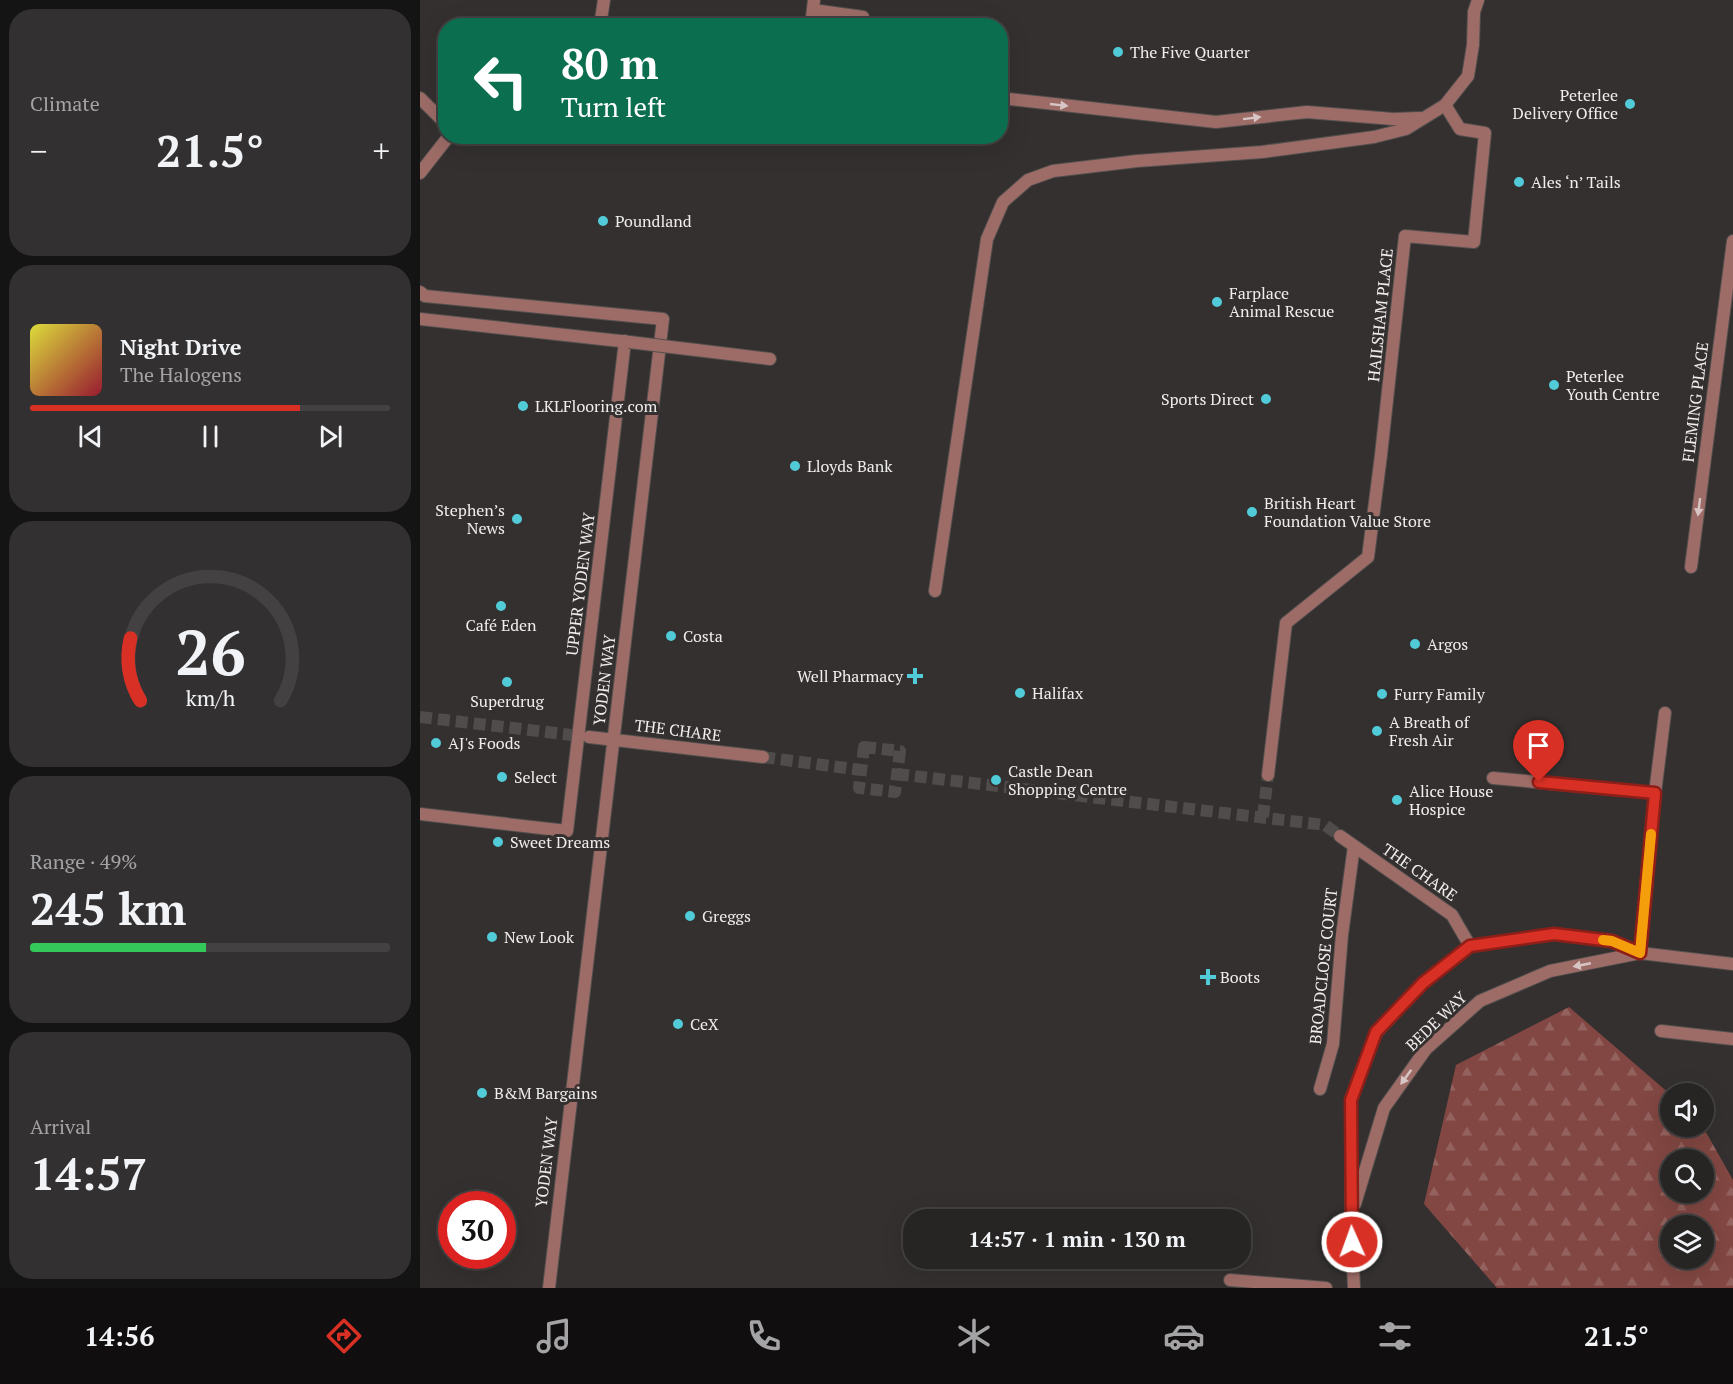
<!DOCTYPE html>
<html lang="en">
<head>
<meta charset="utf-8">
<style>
  :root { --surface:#272424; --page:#333031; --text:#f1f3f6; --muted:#a4a4a6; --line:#434141; --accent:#d93025 }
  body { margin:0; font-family:"PT Serif",serif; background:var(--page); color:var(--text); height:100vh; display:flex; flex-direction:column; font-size:22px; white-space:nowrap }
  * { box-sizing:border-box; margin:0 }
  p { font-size:20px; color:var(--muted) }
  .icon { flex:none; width:33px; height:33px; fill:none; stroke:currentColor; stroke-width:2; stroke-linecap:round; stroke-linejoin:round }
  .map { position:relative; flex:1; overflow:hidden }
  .panel { display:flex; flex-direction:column; gap:9px; padding:9px; background:#151414; width:420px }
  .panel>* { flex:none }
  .banner { position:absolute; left:18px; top:18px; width:570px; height:126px; border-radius:24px; box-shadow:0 6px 24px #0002,0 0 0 2px var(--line); background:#0b6e4f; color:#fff; overflow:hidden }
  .fabs { position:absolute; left:1240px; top:1083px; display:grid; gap:12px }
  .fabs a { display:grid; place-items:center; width:54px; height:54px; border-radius:50%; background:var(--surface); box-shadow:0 6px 24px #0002,0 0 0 2px var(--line); font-size:30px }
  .speed { position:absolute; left:18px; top:1191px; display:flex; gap:12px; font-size:30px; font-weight:700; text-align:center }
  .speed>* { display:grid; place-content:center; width:78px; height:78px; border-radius:50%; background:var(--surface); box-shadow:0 6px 24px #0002,0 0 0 2px var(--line); line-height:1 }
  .speed .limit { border:9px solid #d22; background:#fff; color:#111 }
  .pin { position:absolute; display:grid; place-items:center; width:51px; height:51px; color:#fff; margin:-62px -26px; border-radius:50% 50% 50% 0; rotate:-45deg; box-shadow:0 0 6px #0007 }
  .pin .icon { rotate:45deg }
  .me { position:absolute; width:66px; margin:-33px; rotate:358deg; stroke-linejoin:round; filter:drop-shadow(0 0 4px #0008) }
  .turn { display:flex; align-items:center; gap:21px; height:126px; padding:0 24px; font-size:27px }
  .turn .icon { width:78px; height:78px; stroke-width:2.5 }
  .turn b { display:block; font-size:42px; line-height:51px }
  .big { font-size:45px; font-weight:700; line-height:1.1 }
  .panel .tile { flex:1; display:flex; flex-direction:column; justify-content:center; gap:9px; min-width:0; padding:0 21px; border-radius:24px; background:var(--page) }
  .panel .dial { align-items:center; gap:0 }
  .dial svg { height:156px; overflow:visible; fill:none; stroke:var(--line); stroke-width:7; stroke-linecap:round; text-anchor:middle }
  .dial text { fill:var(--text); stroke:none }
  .song { display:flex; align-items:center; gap:18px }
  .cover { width:72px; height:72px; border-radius:9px; background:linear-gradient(135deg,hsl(60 70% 55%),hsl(350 70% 35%)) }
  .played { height:6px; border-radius:3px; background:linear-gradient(90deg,var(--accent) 75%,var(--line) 75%) }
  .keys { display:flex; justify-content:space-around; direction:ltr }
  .heat { display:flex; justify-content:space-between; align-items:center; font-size:33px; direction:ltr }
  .charge { height:9px; border-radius:4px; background:linear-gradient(90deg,#34c759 49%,var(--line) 0) }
  .trip { position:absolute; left:483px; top:1209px; width:348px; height:60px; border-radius:24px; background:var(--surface); box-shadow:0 6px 24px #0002,0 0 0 2px var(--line); font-weight:700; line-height:60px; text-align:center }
  .dock { display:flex; height:96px; justify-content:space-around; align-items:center; background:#100e0e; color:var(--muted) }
  .dock .icon { width:42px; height:42px }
  .dock .selected { color:var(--accent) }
  .dock b { font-size:27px; color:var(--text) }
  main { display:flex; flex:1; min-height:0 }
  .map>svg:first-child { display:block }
</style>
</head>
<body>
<main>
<section class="panel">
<div class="tile"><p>Climate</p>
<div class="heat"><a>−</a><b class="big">21.5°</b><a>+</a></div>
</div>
<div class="tile">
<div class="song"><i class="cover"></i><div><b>Night Drive</b><p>The Halogens</p></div></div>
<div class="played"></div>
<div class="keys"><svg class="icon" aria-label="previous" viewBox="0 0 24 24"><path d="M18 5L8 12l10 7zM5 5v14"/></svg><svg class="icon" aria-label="pause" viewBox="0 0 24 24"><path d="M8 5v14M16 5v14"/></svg><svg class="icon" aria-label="next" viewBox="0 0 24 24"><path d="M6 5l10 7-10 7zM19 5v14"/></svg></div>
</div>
<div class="tile dial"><svg viewBox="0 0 100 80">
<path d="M14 69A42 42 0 1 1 86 69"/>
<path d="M14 69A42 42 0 0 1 9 37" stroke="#d93025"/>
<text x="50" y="56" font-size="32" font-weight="700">26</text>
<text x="50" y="72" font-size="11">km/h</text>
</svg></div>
<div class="tile"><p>Range · 49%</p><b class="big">245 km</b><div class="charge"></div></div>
<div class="tile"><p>Arrival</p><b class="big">14:57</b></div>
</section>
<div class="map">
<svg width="1313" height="1288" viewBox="0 0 1313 1288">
  <defs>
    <pattern id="forest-firs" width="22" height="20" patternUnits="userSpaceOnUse" patternTransform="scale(1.5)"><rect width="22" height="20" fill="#824742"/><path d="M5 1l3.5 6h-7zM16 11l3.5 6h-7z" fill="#94625e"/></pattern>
  </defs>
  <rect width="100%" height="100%" fill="#343030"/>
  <path fill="url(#forest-firs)" fill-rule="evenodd" d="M1149 1007 1251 1095V1126L1283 1127 1313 1180V1288H1077L1004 1204 1036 1065ZM1251 1160H1284V1192H1251ZM1251 1226H1284V1258H1251Z"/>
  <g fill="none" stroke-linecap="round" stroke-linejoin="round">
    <path stroke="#504c4c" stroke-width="12" stroke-dasharray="12 6" stroke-linecap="butt" d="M0 717 169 737
      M444 747 480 751 475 792 439 788Z
      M343 757 441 770
      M477 774 905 825 920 836
      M843 817 848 775"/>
    <defs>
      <path id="lane" d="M393 10 443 17 442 26
        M180 26 184 0
        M391 26 394 0
        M0 98 26 124
        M580 98 796 122 887 112 973 119 1000 118
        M0 173 29 136
        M1271 567 1313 241
        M515 591 567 239 583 202 608 180 633 171 717 161 842 152 954 137 986 129 1025 105 1048 76 1053 45 1054 12 1058 0
        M1073 778 1235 793
        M1220 953 1235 793 1245 713
        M1241 1031 1313 1039
        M810 1280 906 1288"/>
      <path id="street" d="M0 292 5 296 243 319 129 1288
        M0 319 209 342
        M276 350 350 359
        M169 737 343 757
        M848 775 866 623 948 557 961 455 985 236 1054 242 1065 133 1040 129 1025 105
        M0 814 147 831 205 341
        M920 836 1032 915 1050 946
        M900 1089 913 1044 922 935 934 846
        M935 1204 964 1108 1006 1049 1060 1001 1130 971 1220 953
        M934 1288 931 1218V1099L956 1033 1003 983 1050 946 1134 934 1192 941 1220 953 1313 964"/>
    </defs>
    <use href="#lane" stroke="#524e4e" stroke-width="14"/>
    <use href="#street" stroke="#524e4e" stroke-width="14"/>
    <use href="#lane" stroke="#9d6c67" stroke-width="12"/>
    <use href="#street" stroke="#9d6c67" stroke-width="12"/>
    <defs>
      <path id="street-bridge" d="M209 342 276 350"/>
    </defs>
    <use href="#street-bridge" stroke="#524e4e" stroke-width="14" stroke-linecap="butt"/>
    <use href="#street-bridge" stroke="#9d6c67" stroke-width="12"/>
  </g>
  <defs><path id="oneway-solid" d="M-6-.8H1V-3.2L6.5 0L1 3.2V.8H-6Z" transform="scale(1.5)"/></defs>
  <g fill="#d7c6c5">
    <use href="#oneway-solid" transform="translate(639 105) rotate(6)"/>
    <use href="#oneway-solid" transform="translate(832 118) rotate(-7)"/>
    <use href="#oneway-solid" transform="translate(1279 507) rotate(97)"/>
    <use href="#oneway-solid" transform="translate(1162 965) rotate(169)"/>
    <use href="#oneway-solid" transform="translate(986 1077) rotate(126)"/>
  </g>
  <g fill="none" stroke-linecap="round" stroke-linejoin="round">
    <defs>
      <path id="route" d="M932 1242 931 1100 956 1032 1003 983 1050 946 1134 934 1192 941 1220 953 1235 793 1119 782"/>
    </defs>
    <use href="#route" stroke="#8d1f18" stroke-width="15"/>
    <use href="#route" stroke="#d93025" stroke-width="10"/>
    <path stroke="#f59e0b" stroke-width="10" d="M1183 940 1192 941 1220 953 1231 834"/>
  </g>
  <g fill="#52cbd8" stroke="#343030" stroke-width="2">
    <circle cx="698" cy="52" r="6"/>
    <circle cx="1210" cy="104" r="6"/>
    <circle cx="1099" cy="182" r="6"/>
    <circle cx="183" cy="221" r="6"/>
    <circle cx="797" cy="302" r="6"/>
    <circle cx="1134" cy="385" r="6"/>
    <circle cx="846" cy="399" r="6"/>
    <circle cx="103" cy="406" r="6"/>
    <circle cx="375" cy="466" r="6"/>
    <circle cx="832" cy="512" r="6"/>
    <circle cx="97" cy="519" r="6"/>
    <circle cx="81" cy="606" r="6"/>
    <circle cx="251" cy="636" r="6"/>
    <circle cx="995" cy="644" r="6"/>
    <path d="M492 667h6v6h6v6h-6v6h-6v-6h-6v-6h6z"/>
    <circle cx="87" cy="682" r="6"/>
    <circle cx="600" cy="693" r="6"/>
    <circle cx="962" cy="694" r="6"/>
    <circle cx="957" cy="731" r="6"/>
    <circle cx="16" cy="743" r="6"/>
    <circle cx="82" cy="777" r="6"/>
    <circle cx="576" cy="780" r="6"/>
    <circle cx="977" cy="800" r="6"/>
    <circle cx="78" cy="842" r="6"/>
    <circle cx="270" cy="916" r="6"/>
    <circle cx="72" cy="937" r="6"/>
    <path d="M785 968h6v6h6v6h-6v6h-6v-6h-6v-6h6z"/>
    <circle cx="258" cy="1024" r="6"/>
    <circle cx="62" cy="1093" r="6"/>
  </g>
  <g text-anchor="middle" stroke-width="6" stroke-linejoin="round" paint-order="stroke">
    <g font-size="16" fill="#f0eded" stroke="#343030" text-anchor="start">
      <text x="710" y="58">The Five Quarter</text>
      <text x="1198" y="101" text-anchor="end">Peterlee<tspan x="1198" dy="18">Delivery Office</tspan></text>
      <text x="1111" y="188">Ales ‘n’ Tails</text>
      <text x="195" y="227">Poundland</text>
      <text x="809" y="299">Farplace<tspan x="809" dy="18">Animal Rescue</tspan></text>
      <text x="1146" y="382">Peterlee<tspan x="1146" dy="18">Youth Centre</tspan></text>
      <text x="834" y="405" text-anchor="end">Sports Direct</text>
      <text x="115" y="412">LKLFlooring.com</text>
      <text x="387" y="472">Lloyds Bank</text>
      <text x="844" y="509">British Heart<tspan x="844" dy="18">Foundation Value Store</tspan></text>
      <text x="85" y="516" text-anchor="end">Stephen’s<tspan x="85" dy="18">News</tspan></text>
      <text x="81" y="631" text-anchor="middle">Café Eden</text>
      <text x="263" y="642">Costa</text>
      <text x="1007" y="650">Argos</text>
      <text x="483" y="682" text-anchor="end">Well Pharmacy</text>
      <text x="612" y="699">Halifax</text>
      <text x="974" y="700">Furry Family</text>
      <text x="87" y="707" text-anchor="middle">Superdrug</text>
      <text x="969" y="728">A Breath of<tspan x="969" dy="18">Fresh Air</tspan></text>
      <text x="28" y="749">AJ's Foods</text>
      <text x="588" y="777">Castle Dean<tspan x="588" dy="18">Shopping Centre</tspan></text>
      <text x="94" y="783">Select</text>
      <text x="989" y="797">Alice House<tspan x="989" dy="18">Hospice</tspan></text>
      <text x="90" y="848">Sweet Dreams</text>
      <text x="282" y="922">Greggs</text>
      <text x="84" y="943">New Look</text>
      <text x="800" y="983">Boots</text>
      <text x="270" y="1030">CeX</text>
      <text x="74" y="1099">B&amp;M Bargains</text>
    </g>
    <g font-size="16" fill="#f0eded" stroke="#343030">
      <text transform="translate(960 315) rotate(-84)" y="6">HAILSHAM PLACE</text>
      <text transform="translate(1275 402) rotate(-83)" y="6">FLEMING PLACE</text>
      <text transform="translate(160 584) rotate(-83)" y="6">UPPER YODEN WAY</text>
      <text transform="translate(184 680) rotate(-83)" y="6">YODEN WAY</text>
      <text transform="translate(258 730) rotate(7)" y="6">THE CHARE</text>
      <text transform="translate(1000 872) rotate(35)" y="6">THE CHARE</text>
      <text transform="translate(903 966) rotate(-84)" y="6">BROADCLOSE COURT</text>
      <text transform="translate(1016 1021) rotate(-44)" y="6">BEDE WAY</text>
      <text transform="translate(126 1162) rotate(-83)" y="6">YODEN WAY</text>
    </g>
  </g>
</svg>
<div class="fabs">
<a><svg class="icon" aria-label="sound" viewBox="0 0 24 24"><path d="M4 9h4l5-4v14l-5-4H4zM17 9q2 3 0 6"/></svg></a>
<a><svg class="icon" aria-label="search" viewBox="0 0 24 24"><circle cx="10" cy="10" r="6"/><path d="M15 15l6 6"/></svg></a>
<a><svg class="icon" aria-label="layers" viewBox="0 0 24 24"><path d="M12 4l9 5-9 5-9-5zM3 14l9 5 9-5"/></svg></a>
</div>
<div class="speed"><div class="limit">30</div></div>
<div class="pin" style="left:1119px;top:782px;background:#d93025"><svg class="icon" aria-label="arrive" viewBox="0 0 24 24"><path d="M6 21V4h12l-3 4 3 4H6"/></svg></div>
<svg class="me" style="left:932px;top:1242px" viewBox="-20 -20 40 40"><circle r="17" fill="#d93025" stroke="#fff" stroke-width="3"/><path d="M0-11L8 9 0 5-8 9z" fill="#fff"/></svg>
<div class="trip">14:57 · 1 min · 130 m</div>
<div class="banner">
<div class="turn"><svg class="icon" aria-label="left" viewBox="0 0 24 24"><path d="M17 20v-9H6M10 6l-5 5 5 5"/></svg><div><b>80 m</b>Turn left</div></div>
</div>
</div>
</main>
<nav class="dock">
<b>14:56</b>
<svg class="icon selected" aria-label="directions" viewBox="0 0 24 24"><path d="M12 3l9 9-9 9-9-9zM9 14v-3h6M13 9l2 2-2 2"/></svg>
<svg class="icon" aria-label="music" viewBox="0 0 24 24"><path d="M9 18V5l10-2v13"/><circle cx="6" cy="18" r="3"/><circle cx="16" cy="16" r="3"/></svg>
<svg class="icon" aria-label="phone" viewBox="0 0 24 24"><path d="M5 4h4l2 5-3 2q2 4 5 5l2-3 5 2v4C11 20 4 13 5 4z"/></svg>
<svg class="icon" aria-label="climate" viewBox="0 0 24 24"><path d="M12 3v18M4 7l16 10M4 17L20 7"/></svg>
<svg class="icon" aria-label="car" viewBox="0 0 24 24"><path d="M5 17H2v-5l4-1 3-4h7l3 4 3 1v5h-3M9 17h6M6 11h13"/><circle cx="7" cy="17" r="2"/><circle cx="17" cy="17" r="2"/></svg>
<svg class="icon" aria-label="filters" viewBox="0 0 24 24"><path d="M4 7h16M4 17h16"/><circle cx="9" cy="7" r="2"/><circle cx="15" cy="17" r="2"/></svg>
<b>21.5°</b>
</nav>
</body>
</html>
